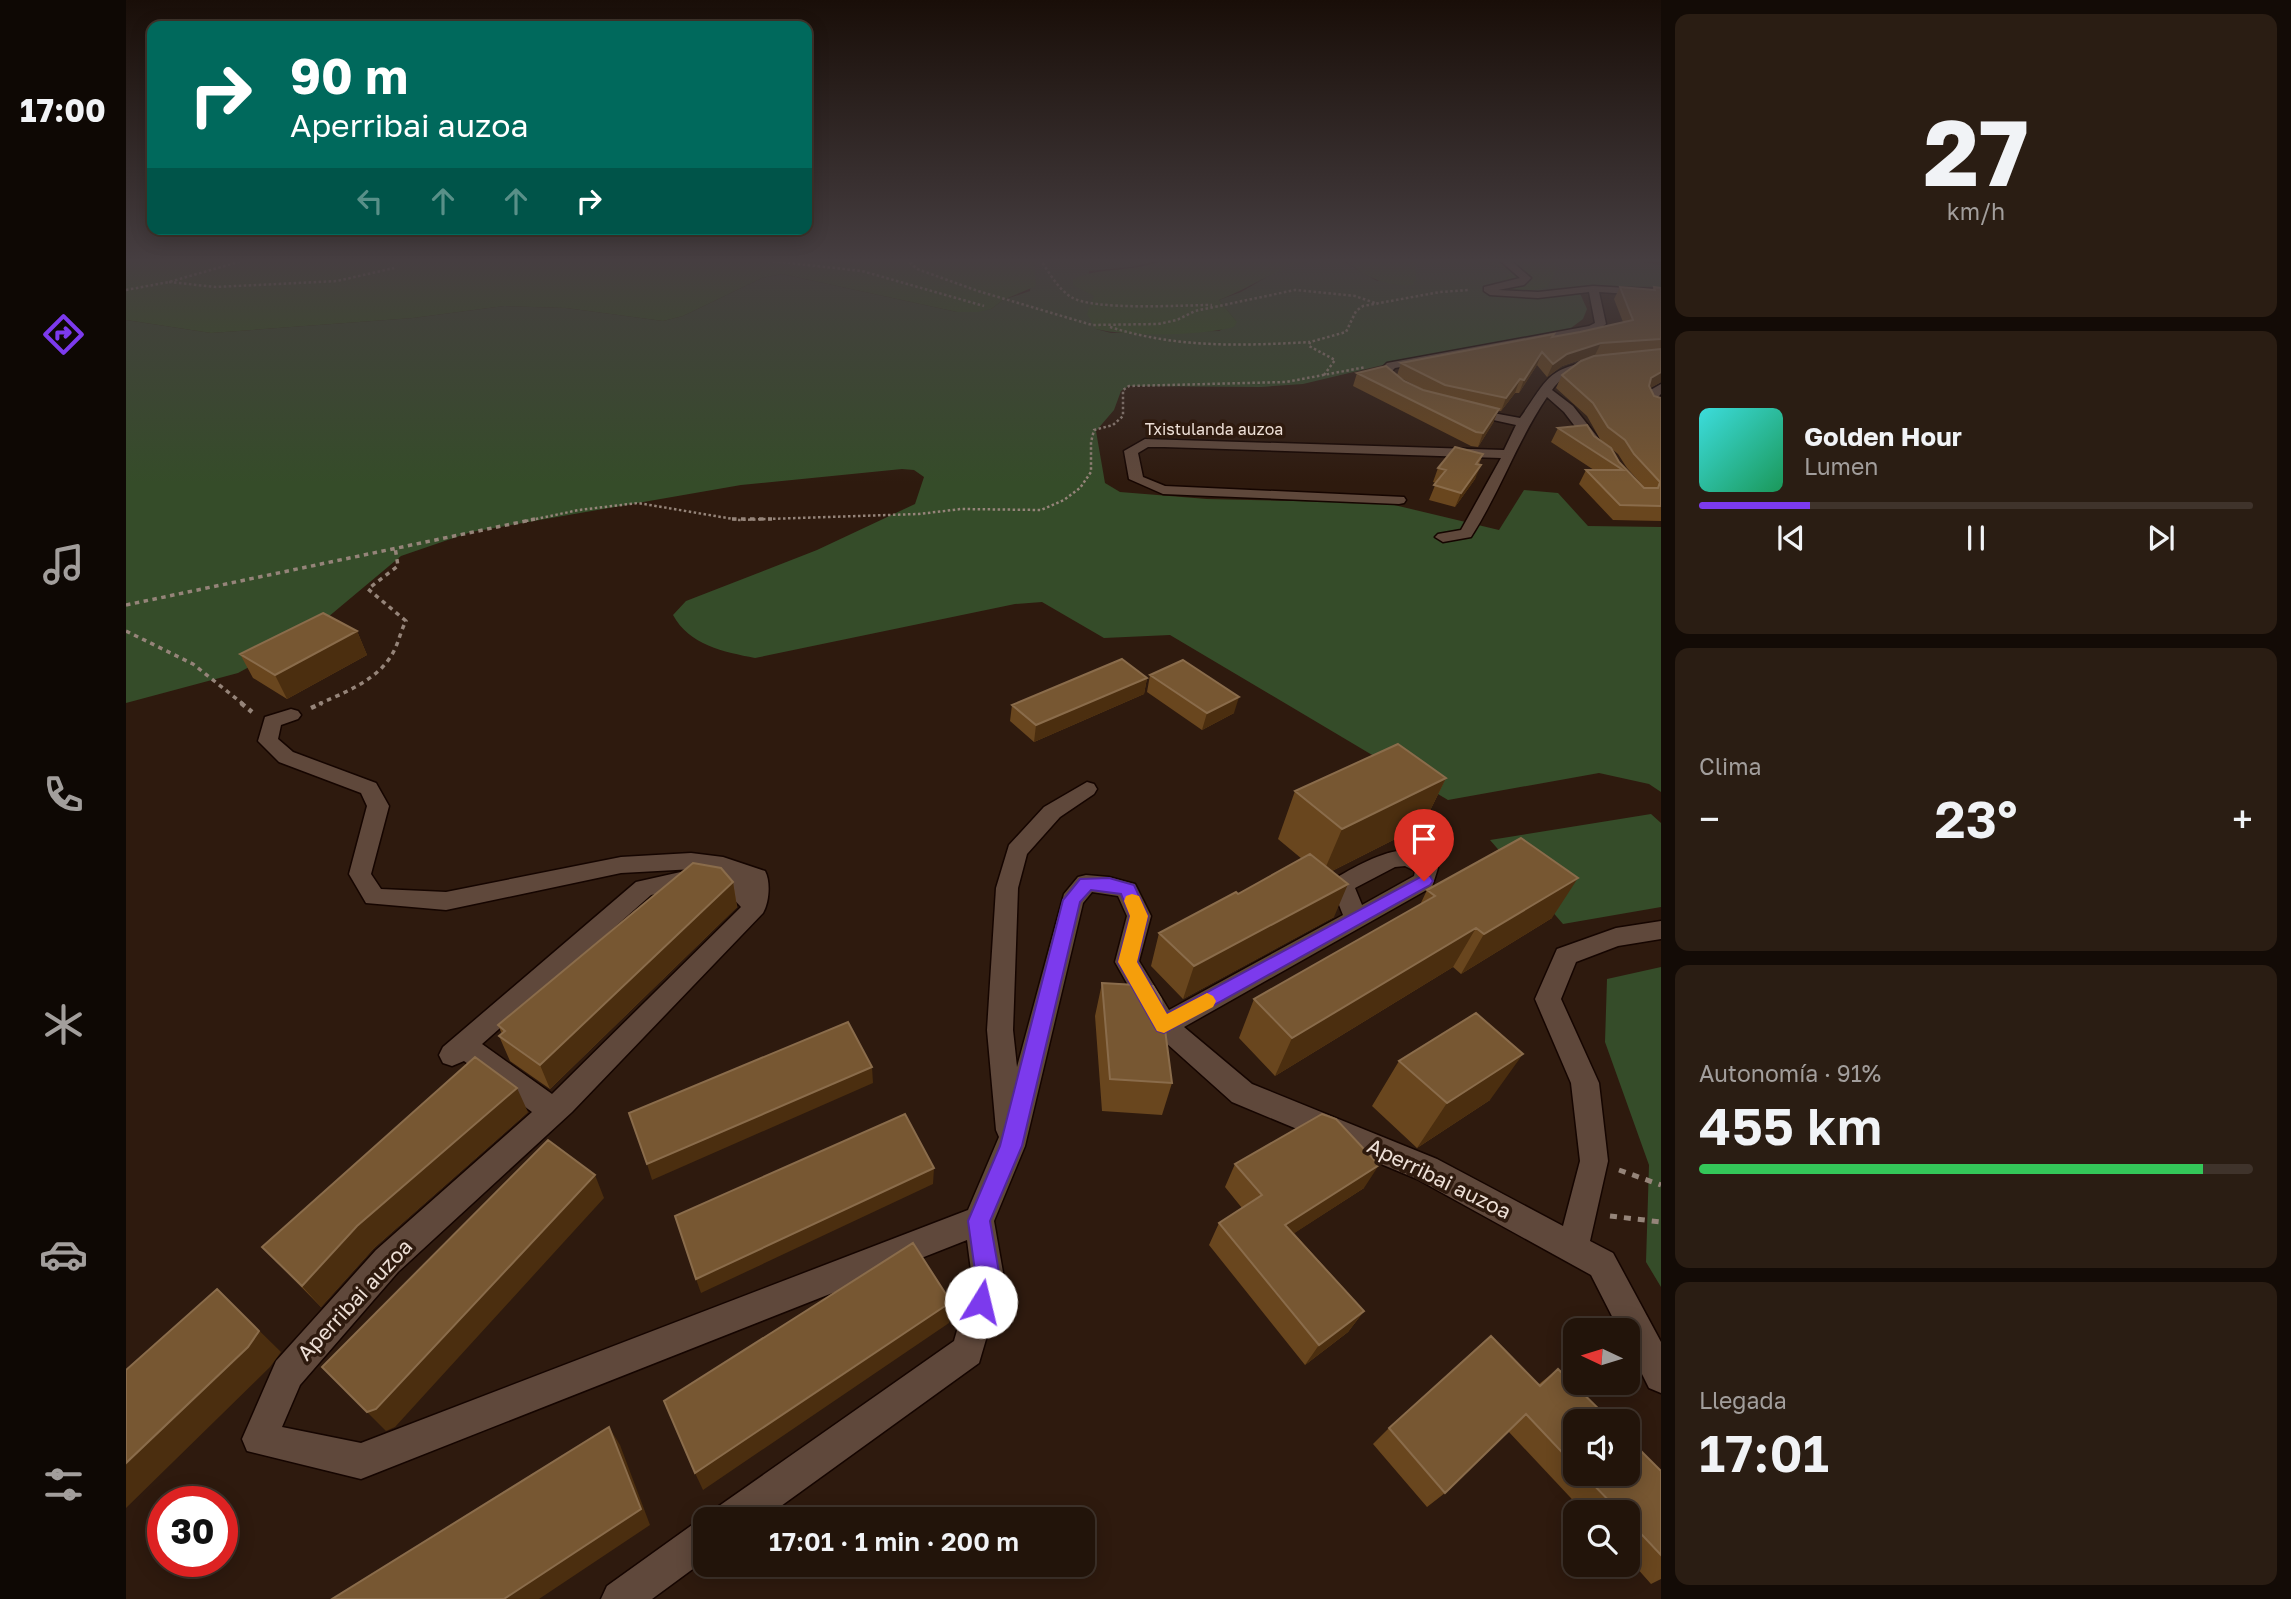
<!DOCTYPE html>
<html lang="es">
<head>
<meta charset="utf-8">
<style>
  :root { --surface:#22140a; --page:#2a1d13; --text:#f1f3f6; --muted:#a29e9c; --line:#3f332b; --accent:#7c3aed }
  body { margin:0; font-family:"Golos Text",sans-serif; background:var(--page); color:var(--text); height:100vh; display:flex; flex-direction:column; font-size:26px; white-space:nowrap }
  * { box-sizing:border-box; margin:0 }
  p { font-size:23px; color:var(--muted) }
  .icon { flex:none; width:38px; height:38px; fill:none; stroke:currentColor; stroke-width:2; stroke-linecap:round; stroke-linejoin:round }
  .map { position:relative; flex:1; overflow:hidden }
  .panel { display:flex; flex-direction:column; gap:14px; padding:14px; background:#130b06; width:630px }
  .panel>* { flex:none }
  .top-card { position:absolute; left:21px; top:21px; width:665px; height:214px; border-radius:14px; box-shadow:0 4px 18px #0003,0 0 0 2px var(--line); background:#00695c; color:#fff; overflow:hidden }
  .needle { width:46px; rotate:274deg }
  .buttons { position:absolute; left:1437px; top:1318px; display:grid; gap:14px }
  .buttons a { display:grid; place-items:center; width:77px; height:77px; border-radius:14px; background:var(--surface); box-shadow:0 4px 18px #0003,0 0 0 2px var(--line); font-size:35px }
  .speed { position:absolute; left:21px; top:1486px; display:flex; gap:14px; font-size:35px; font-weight:700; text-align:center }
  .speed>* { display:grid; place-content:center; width:91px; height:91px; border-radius:50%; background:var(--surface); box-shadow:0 4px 18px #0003,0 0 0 2px var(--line); line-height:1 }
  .speed .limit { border:10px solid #d22; background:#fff; color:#111 }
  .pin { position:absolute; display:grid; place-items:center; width:60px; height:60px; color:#fff; margin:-72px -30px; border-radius:50% 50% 50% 0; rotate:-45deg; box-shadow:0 0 7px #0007 }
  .pin .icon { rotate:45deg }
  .me { position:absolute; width:77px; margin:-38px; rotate:9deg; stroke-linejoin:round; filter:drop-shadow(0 0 5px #0008) }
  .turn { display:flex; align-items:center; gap:24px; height:147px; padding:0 28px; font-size:32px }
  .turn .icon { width:91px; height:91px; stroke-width:2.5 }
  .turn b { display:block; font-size:49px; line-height:60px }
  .lanes { display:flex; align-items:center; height:66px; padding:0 28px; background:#0003; justify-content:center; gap:35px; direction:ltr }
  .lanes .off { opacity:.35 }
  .big { font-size:52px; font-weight:600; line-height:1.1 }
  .panel .widget { flex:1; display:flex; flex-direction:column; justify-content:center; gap:10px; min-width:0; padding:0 24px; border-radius:14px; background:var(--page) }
  .panel .dial { align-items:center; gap:0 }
  .dial b { font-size:91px; line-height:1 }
  .song { display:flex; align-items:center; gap:21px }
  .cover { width:84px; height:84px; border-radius:10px; background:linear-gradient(135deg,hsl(180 70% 55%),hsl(150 70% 35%)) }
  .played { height:7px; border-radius:4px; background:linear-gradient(90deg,var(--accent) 20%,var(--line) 20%) }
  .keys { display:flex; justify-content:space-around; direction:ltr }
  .heat { display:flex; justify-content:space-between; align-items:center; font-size:38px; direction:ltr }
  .charge { height:10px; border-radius:5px; background:linear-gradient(90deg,#34c759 91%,var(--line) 0) }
  .trip { position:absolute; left:567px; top:1507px; width:402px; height:70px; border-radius:14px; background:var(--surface); box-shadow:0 4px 18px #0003,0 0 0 2px var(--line); font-weight:600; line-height:70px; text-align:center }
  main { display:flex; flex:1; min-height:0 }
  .tab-bar { display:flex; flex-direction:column; width:126px; justify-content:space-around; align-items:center; background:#0e0804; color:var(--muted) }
  .tab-bar .icon { width:49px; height:49px }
  .tab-bar .selected { color:var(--accent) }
  .tab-bar b { font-size:32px; color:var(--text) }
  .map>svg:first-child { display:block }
</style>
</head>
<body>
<main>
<nav class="tab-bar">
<b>17:00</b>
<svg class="icon selected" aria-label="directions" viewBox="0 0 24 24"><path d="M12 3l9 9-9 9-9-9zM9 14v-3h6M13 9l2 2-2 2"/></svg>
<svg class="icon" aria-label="music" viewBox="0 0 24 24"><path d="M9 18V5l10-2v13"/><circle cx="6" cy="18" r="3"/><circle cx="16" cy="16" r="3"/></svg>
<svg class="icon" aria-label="phone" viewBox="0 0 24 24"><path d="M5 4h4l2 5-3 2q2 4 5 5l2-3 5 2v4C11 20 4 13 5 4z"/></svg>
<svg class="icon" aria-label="climate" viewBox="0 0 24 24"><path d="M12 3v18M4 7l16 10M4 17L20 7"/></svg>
<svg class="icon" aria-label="car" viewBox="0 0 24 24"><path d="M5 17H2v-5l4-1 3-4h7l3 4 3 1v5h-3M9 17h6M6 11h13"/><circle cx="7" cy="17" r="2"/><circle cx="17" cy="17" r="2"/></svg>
<svg class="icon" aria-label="filters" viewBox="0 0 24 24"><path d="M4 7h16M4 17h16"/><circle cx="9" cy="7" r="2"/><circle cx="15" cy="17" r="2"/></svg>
</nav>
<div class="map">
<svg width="1535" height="1599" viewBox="0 0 1535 1599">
  <rect width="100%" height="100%" fill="#2e1a0e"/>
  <path fill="#354c29" d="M908 259H1039L1005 267 963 271 962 291 969 296 970 329 985 333 1093 331 1110 321 1093 300 1115 292 1163 264 1200 260H1215L1251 281 1289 265 1284 259H1336L1382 269 1385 274 1374 285 1432 268 1427 259H1498L1535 265V287L1472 286 1452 289 1461 309 1457 319 1441 331 1282 359 1177 384 1135 387 1003 386 995 391 988 410 970 431 979 483 994 492 1081 499 1260 503 1373 530 1398 490 1432 493 1462 526 1535 527V792L1523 784 1473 773 1322 800 1044 635 978 638 916 602 889 604 629 658C598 652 563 645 547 615L560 601 691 550 789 504 798 477 788 470 776 469 615 485 345 532 275 556 177 638 112 673 0 703V320L85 333 287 318 378 306 440 308 537 321 557 316 636 278 656 274 831 312 865 309 877 300 904 291Z
    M1525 814 1535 823V907L1437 924 1364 840Z
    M1535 967V1287L1520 1262 1523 1165 1479 1042 1481 979Z"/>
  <path fill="#32561d" d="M0 259H908L910 286 877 300 865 309 851 312H831L656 274 636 278 557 316 537 321 440 308 378 306 287 318 85 333 0 320Z
    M1039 259H1284L1289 265 1290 280 1286 285C1266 286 1252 282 1235 272 1229 268 1222 262 1216 261 1177 249 1129 287 1093 300L1111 322 1108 327C1073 336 1005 337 970 329L961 314 968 296 947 285V279C976 266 1010 273 1039 259Z
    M1336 259H1426L1432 267 1421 287C1405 291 1390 294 1374 286L1384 274 1382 269Z"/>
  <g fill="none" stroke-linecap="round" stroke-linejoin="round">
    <defs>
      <path id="minor" d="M1372 259H1383L1405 278 1398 285 1372 290 1412 292 1467 286 1535 290V296L1473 292 1480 324 1470 331 1269 368 1265 372 1267 377 1281 387 1275 391 1258 382 1253 371 1261 363 1463 326 1469 323 1463 292 1412 298 1364 295 1358 291V287L1394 278Z
        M1474 359 1478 360V364C1456 370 1440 370 1426 390L1447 406 1477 444V450H1467L1438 412 1421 397C1391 441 1374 492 1345 537L1317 542 1309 537 1312 534 1335 530 1375 458 1038 447H1022L1012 453 1017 477 1039 486 1278 497 1280 500 1278 503 1273 504 1037 494 1003 479 998 451 1019 439 1378 450 1390 425 1340 414V408L1394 418C1424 376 1420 369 1474 359Z
        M1535 384V394L1531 398 1535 404V414L1524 408 1519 398 1521 392Z
        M165 709 172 711 175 715 172 719 155 725 152 739 167 752 250 783 263 806 245 874 255 889 320 892 495 857 565 853 597 857 639 871C645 882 643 903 637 913L446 1112 272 1272 174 1385 156 1427 235 1443 842 1210 873 1137 870 1130 861 1030 870 888 883 845 918 807 961 782 968 784 971 789 968 794 934 817 901 854 892 888 887 1030 891 1067 938 894 952 877 960 875 983 877 1009 884 1025 916 1013 961 1043 1010 1217 915 1205 885 1208 879C1234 864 1290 829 1312 868L1306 887 1058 1027 1126 1084 1311 1159 1437 1226 1454 1161 1445 1083 1409 999 1431 949 1490 928 1535 921V939L1492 946 1450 962 1435 999 1473 1083 1482 1161 1464 1241 1487 1253 1535 1342V1393L1523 1388 1502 1346V1330H1493L1465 1275 1291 1179 1106 1102 1029 1033 989 962 1001 916 992 896 966 892 957 903 899 1146 868 1221 878 1278 853 1363 637 1519H588L593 1506 828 1341 846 1278 841 1240 235 1479 121 1451 116 1439 150 1361 250 1250 406 1112 338 1061 326 1066 317 1063 313 1055 317 1047 510 882 568 869 495 873 320 910 240 903 223 874 241 806 235 793 153 762 132 741 139 717ZM1269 867 1279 866 1289 871 1288 876 1236 905 1229 888ZM572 885 600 891 615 907 426 1094 356 1044 525 895Z
        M579 1520V1560L526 1599H475L481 1586 566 1525Z"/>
    </defs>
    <use href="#minor" stroke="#150500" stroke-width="3"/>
    <path stroke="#958479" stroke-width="2.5" stroke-dasharray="2.5 2.5" stroke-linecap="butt" d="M627 259 736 271 858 306
      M780 259 791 269 852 291 966 325 1032 324 1051 320 1069 311 1169 290 1229 296 1252 304
      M840 259 914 260
      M914 259C923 272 931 288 945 297 967 311 1057 305 1086 305
      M43 282 90 287 211 281 268 268
      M0 290 43 282 123 259
      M984 327C1050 348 1115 346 1184 342
      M1198 375 1209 360 1183 346 1184 342 1220 332 1230 311 1237 306 1314 292 1343 290
      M400 521 453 510 512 503 613 520 793 514 835 509 915 510 938 500 954 488 965 472V442L968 430 987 425 997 416V390L1003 386 1160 382 1240 367"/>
    <path stroke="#958479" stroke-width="3.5" stroke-dasharray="4.5 4.5" stroke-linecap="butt" d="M606 519H646
      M0 605 409 519
      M0 631 67 664 117 704
      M193 704C217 693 250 681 265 656 272 646 274 632 280 621L242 589 272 566 269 547"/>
    <path stroke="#958479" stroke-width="4.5" stroke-dasharray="5 5" stroke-linecap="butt" d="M115 703 126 712
      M185 708 196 703"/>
    <path stroke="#958479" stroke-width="5" stroke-dasharray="7 7" stroke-linecap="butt" d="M1493 1170 1535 1185
      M1484 1216 1535 1222"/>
    <use href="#minor" fill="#5f483b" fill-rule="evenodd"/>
  </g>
  <path fill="#69461e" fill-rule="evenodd" d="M1494 287 1526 290 1528 287 1535 288V382L1524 388 1528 396 1535 398V521L1487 520 1453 484 1460 470H1468L1425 442 1432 428 1468 436 1475 441 1461 416 1430 388 1436 375 1489 354 1469 355 1436 366 1421 377 1411 365 1393 393H1389L1375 411H1372L1367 423 1352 447 1345 446 1227 386 1231 373 1271 375 1275 363 1454 332 1497 322 1488 299ZM1273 377 1298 390 1278 381ZM1486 449 1492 454 1501 468 1519 488 1493 462Z
    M1357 454 1353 464 1349 479 1329 507 1303 500 1310 483 1307 482 1312 468Z
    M231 631 241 655 161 699 127 678 114 654Z
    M1024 675 1108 713 1076 730 1021 692Z
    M1021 678 1018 694 908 742 884 721 886 705Z
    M1320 778 1297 825 1206 871 1208 917 1057 999 1025 966 1033 933 1112 894 1176 859 1152 839 1169 791Z
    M607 882 611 907 424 1089 384 1061 373 1036 376 1034 372 1025Z
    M1301 890 1426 918 1335 974 1327 967 1149 1076 1113 1038 1128 999 1294 905Z
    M976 983 1046 1083 1036 1115 976 1111 969 1016Z
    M1273 1061 1364 1100 1291 1148 1246 1106Z
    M402 1112 248 1248 195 1307 136 1247Z
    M1109 1164 1238 1188 1168 1233 1238 1311 1222 1332 1179 1365 1083 1245 1093 1223 1116 1208 1099 1187Z
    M1432 1369 1449 1421V1474H1502L1535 1471V1579L1525 1584 1502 1558V1512H1458L1382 1431 1319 1493 1301 1507 1247 1444 1263 1428 1413 1384Z"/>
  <path fill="#4b2e0f" d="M1475 343 1469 355 1436 366 1421 377 1427 364 1441 354Z
    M1416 352 1411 365 1393 393 1398 380Z
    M1535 372V382L1519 391 1525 378Z
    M1394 379 1389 393 1375 411 1380 398Z
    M1373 409 1367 423 1352 447 1357 433Z
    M1355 465 1349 479 1329 507 1335 493Z
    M231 631 241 655 161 699 149 675Z
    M1021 678 1018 694 908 742 910 725Z
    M1113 697 1108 713 1076 730 1081 713Z
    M1320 778 1297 825 1196 876 1216 829Z
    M1452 878 1426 918 1335 974 1358 934Z
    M607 882 611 907 424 1089 414 1065Z
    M1222 884 1208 917 1057 999 1068 966Z
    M1350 928 1327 967 1149 1076 1166 1038Z
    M1397 1054 1364 1100 1291 1148 1321 1103Z
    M746 1067 747 1083 526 1180 521 1164Z
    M391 1088 402 1112 248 1248 195 1307 176 1286 231 1226Z
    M1253 1165 1238 1188 1147 1247 1159 1225Z
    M808 1168 807 1184 575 1293 570 1279Z
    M469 1175 478 1198 269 1427 260 1431 241 1412Z
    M91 1289 155 1352 144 1367 0 1508V1463Z
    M825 1302 823 1323 577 1490 569 1473Z
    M1238 1311 1222 1332 1179 1365 1193 1345Z
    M483 1427 494 1445 524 1525 413 1599H378Z"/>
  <path fill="#775732" stroke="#8a6c4b" stroke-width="2" d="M1494 287 1529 290 1528 287 1535 288V339L1475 343 1441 354 1427 364 1416 352 1398 380 1394 379 1380 398 1319 385 1275 363 1428 334 1426 337 1454 332 1507 320Z
    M1535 349V372L1525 378 1523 386 1528 396 1535 398V506L1494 505 1460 470H1497L1432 428 1461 425 1468 436 1485 448 1493 462 1518 488H1532L1534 482 1508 454 1499 440 1482 427 1467 403 1436 375 1455 361 1468 356Z
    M1260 366 1278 381 1297 390 1373 409 1357 433 1350 432 1231 373Z
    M1329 447 1357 454 1350 464 1355 465 1335 493 1308 485 1320 470 1312 468Z
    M197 613 231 631 149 675 114 654Z
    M996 659 1021 678 910 725 886 705Z
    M1057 660 1113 697 1081 713 1024 675Z
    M1272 744 1320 778 1216 829 1169 791Z
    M1395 838 1452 878 1358 934 1350 928 1166 1038 1128 999 1309 896 1301 890Z
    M1184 854 1222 884 1068 966 1033 933 1110 892 1112 894Z
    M567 863 595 868 607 882 414 1065 373 1036 379 1031 372 1025Z
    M976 983 1027 986 1035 999 1046 1083 984 1079Z
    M1350 1013 1397 1054 1321 1103 1273 1061Z
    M722 1022 746 1067 521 1164 503 1113Z
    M349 1057 391 1088 231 1226 176 1286 136 1247Z
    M779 1114 808 1168 570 1279 549 1216Z
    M1196 1114 1210 1119 1253 1165 1159 1225 1238 1311 1193 1345 1093 1223 1136 1195 1109 1164Z
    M422 1140 469 1175 250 1409 241 1412 196 1367Z
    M787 1243 825 1302 569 1473 538 1401Z
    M91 1289 133 1331 122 1347 0 1463V1370Z
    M1365 1336 1414 1386 1432 1369 1485 1421H1449V1466L1400 1414 1319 1493 1263 1428Z
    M483 1427 515 1509 378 1599H206Z
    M1502 1438 1535 1471V1555L1502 1520V1512H1494L1457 1474H1502Z"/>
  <linearGradient id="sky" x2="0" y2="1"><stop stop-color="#190e08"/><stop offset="0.54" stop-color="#463e41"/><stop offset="1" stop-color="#463e41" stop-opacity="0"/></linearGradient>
  <rect width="1535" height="483" fill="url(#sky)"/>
  <path fill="#7c3aed" stroke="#51269a" stroke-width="2" d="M1298 875 1304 876 1307 881 1304 885 1038 1033 1031 1031 992 962 1004 916 995 894 965 890 954 902 896 1146 864 1221 874 1278 864 1311 855 1314 847 1311 843 1302 850 1278 842 1221 874 1146 937 900 954 879 983 878 1008 885 1022 916 1011 962 1041 1014Z"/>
  <path fill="#f59e0b" d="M1006 894 1013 896 1022 916 1011 962 1041 1014 1081 993 1087 996 1090 1001 1087 1007 1038 1033 1031 1031 992 962 1004 916 998 901 1000 896Z"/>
  <g text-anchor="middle" stroke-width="7" stroke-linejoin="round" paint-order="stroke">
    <g font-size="16" fill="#eddfd6" stroke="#2e1a0e">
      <text x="1088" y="435">Txistulanda auzoa</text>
    </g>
    <g font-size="21" fill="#eddfd6" stroke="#2e1a0e">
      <text transform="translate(1313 1179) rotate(26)" y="7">Aperribai auzoa</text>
      <text transform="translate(229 1300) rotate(-47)" y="7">Aperribai auzoa</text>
    </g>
  </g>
</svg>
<div class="buttons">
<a><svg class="needle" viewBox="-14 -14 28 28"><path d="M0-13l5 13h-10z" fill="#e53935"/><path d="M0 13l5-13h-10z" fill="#a29e9c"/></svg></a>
<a><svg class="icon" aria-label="sound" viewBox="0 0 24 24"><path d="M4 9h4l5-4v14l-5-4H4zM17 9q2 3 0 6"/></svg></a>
<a><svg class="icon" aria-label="search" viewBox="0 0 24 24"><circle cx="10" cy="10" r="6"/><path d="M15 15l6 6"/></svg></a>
</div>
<div class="speed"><div class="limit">30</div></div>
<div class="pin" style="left:1298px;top:881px;background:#d93025"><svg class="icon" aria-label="arrive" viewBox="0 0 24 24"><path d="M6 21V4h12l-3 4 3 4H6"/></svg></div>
<svg class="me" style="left:855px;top:1302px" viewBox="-20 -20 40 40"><circle r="19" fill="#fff"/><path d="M0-13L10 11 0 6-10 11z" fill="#7c3aed"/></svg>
<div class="trip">17:01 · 1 min · 200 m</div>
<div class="top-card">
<div class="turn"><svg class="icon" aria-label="right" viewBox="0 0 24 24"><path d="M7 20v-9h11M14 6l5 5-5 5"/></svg><div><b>90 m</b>Aperribai auzoa</div></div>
<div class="lanes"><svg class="icon off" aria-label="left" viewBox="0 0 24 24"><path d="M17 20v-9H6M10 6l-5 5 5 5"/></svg><svg class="icon off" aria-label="ahead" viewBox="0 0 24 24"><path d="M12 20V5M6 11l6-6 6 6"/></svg><svg class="icon off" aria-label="ahead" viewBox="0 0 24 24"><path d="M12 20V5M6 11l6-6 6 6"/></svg><svg class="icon" aria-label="right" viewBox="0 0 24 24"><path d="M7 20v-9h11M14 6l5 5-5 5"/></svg></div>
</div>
</div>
<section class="panel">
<div class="widget dial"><b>27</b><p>km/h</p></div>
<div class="widget">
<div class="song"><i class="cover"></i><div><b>Golden Hour</b><p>Lumen</p></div></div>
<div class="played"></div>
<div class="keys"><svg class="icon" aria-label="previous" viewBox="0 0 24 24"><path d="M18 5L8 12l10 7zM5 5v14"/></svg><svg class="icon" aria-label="pause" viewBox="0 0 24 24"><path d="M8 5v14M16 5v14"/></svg><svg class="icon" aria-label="next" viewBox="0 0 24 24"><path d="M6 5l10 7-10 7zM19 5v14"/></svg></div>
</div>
<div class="widget"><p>Clima</p>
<div class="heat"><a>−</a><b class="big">23°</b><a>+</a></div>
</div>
<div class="widget"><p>Autonomía · 91%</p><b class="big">455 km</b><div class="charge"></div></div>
<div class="widget"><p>Llegada</p><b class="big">17:01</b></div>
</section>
</main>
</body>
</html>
